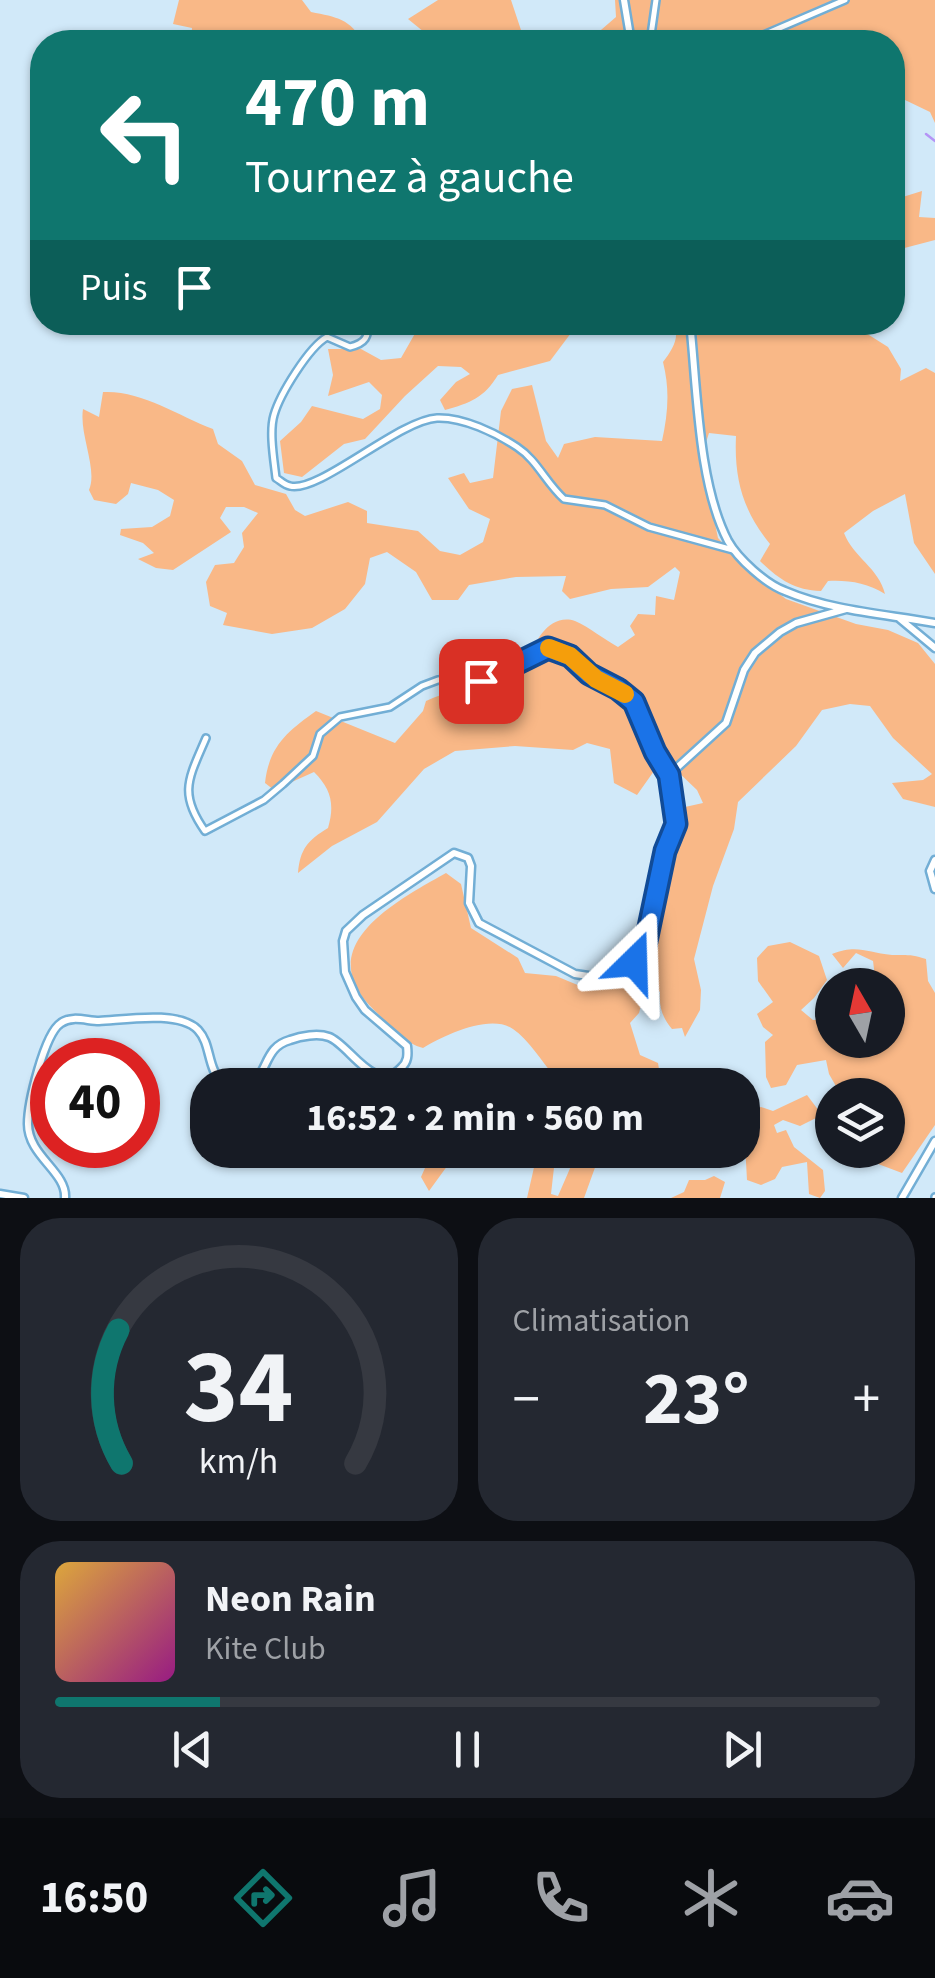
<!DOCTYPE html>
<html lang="fr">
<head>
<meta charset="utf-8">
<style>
  :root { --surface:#171b24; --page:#242831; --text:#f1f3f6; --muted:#9ea1a6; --line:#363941; --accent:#0f766e }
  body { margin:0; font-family:"Source Sans 3",sans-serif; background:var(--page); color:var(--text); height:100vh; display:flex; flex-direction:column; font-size:38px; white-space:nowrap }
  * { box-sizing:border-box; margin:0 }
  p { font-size:32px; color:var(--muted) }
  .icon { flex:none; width:55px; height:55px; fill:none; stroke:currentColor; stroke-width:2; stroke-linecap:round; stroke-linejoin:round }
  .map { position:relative; height:1198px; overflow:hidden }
  .side { display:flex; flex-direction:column; gap:20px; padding:20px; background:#0d0f14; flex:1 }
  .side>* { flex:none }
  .hud { position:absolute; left:30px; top:30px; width:875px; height:305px; border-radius:40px; box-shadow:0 2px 8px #0004; background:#0f766e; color:#fff; overflow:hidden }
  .needle { width:65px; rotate:351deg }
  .controls { position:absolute; left:815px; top:968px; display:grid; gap:20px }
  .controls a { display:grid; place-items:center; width:90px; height:90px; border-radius:50%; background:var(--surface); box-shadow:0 2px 8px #0004; font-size:50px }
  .speed { position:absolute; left:30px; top:1038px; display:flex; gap:20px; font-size:50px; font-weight:700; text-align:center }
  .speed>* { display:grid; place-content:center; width:130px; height:130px; border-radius:50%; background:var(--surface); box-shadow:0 2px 8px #0004; line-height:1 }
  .speed .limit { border:15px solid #d22; background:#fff; color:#111 }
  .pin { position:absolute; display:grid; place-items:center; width:85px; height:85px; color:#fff; margin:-42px; border-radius:20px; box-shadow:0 5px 15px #0006 }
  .me { position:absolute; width:110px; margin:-55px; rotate:22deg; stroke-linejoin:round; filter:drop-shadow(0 0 8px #0008) }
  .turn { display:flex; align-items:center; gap:35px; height:210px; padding:0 50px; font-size:45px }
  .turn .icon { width:130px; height:130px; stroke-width:2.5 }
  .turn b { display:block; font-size:70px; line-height:85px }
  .then { display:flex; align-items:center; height:95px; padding:0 50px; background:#0003; gap:20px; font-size:38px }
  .big { font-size:75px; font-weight:700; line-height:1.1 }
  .side .tile { flex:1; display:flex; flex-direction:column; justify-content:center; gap:15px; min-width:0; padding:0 35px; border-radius:40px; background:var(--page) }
  .side .dial { align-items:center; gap:0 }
  .dial svg { height:260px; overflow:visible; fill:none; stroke:var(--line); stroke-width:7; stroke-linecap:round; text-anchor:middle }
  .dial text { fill:var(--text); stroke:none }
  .song { display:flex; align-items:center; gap:30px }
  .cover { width:120px; height:120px; border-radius:15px; background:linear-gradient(135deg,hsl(40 70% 55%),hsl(310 70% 35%)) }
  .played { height:10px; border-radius:5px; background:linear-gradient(90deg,var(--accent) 20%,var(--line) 20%) }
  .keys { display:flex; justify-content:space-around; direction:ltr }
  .heat { display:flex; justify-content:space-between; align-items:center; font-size:55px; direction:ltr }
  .side .tiles { flex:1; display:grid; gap:20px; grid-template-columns:1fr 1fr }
  .tile:last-child { grid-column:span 2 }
  .trip { position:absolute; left:190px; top:1068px; width:570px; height:100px; border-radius:40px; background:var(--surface); box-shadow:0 2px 8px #0004; font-weight:700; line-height:100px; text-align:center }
  .tab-bar { display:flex; height:160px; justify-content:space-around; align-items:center; background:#090b0e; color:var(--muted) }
  .tab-bar .icon { width:70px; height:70px }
  .tab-bar .on { color:var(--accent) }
  .tab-bar b { font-size:45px; color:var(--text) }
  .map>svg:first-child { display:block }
</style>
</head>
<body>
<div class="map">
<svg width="935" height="1198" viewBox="0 0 935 1198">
  <rect width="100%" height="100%" fill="#d1e9f9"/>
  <path fill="#f9b887" d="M179 0H302L311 12C337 17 350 19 363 42H191L192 28 173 24Z
    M438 0H511L525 42H453L447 36 424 32 408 19Z
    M615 0H935V123L930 112 905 100 893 101 892 42H597L594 36 616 17Z
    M922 191 919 217 935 218V240L893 251V200Z
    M421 323H583L577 325 550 361 498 375C484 398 470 403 445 410L440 400 456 382 470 374 461 367 438 366 405 396 365 439 344 444 302 477 284 473 280 441 301 422 312 406 363 419 380 409 382 395 369 382 328 396 333 375 328 349H361L381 360 401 358Z
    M673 323H850L888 347 901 369 900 381 926 368 935 373V574L914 543 905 494 873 511 844 533C853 557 879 568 885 594 867 583 849 580 828 581L821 591C794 590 779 579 760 561L770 544C743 511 734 479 736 436L709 433 701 458 718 538 750 572 786 599 856 624 888 630 918 643 935 664V807L903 799 892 783 923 780 932 774 893 738 870 706 850 704 822 710 796 746 738 802 734 829 713 886 694 959 701 990 700 1010 685 1037 682 1028 672 1029C662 1017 659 1007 660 992L655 987 643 997 639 1013 630 1023 640 1055 658 1063 659 1069 635 1083 556 1085 555 1077C542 1062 529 1040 513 1029 490 1013 443 1036 423 1048 403 1043 389 1024 374 1010 309 947 396 901 446 873L461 884 471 928 518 958 525 973 556 976 580 986 612 989 642 967 657 941 667 861 685 827V807L703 803 697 790 675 769 654 771 637 795 614 783 610 749 587 743 573 750 515 746 455 751 424 769 377 822 332 846 298 873C300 849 308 840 328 828 335 804 331 789 314 772L274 790 265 783C269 746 288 731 316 711L395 743 423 711 426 701C446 691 466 690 488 683 502 678 517 667 530 659 534 640 551 613 575 621 589 627 605 640 618 647L635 635 630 626 638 614 655 615 656 596 674 600 680 572 675 567 648 587 611 589 570 599 562 591 566 576 516 577 469 585 458 600H432L416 572 387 552 370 558 365 584 345 609 312 628 272 634 223 625 227 613 210 606 206 582 215 565 234 563 244 547 242 533 258 513 244 507H226L220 518 231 532 173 570 156 568 138 559 154 553 143 543 120 535 121 529 152 527 170 516 174 500 158 490 131 483 128 494 116 504 94 500 89 490C98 469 79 435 83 409L99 417 103 392C141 390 177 415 213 429L218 444 242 461 255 485 286 494 295 510 305 516 348 502 367 511V523L418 531 440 551 460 555 483 542 490 519 469 509 448 478 464 473 470 483 493 478 501 411 512 389 532 385 546 441 558 458 564 444 595 437 662 441C668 413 670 390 663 362 672 350 681 337 673 323Z
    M790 942 819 956 827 980 814 998 801 1010 813 1020 832 1019V1040H888V985H876L873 961 856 953 843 968 832 954C858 944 867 953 892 955 906 955 912 954 926 959L928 981 935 993V1125L902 1173 865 1159 854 1168 851 1150H888V1095H841L829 1074 826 1060 797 1065 786 1085 771 1088 766 1077 765 1042 773 1035 763 1027 757 1014 773 1002 758 981 757 958 768 946Z
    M509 1075 529 1085H461L462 1078Z
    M807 1095 822 1115 800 1126 783 1120 774 1125 777 1133 786 1130 794 1147 823 1170 825 1191 820 1198 809 1194 807 1162 782 1167 775 1179 761 1185 747 1180 745 1144 751 1110 761 1107 773 1111Z
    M433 1150H450L453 1158 429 1191 421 1177Z
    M538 1150H556L551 1194 558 1196 578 1150 597 1162 584 1198H527Z
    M714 1176 725 1182 720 1198H671L684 1192 689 1180H705Z"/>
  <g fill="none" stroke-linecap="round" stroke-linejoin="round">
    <path stroke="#b493f6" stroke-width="2.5" d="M926 134 935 141"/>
    <defs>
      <path id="street" d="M650 42 656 0
        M747 42 845 0
        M369 322C368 337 366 343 350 347L327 337C309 347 280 394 274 415 269 432 274 460 276 478 281 481 284 485 290 486 318 494 399 420 437 418 463 417 496 433 517 447 537 460 546 483 564 499L605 505 649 527 733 550
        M206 738C189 778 178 793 205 831L264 800 283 784 313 756 320 734 340 717 390 707 422 686 438 680 456 678 487 681 548 648 570 656 596 679 629 697 669 775
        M935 1198V1197"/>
      <path id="secondary" d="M624 0 631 42
        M690 322C697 387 698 484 728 541 738 559 766 584 785 591 832 611 885 614 935 623
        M899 618 935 648
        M935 860 930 871 935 889
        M250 1085C269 1072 264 1047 290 1040 301 1036 318 1033 329 1037 349 1044 375 1096 401 1068 408 1062 408 1055 407 1046L365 1010 356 997 345 972 343 941 346 931 363 915 454 853 468 858 471 866 469 903 479 923 575 974 595 977 619 973 634 962 645 946 650 930 665 851 676 824 669 775 726 723 744 670 755 653 780 632 796 623 846 609
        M0 1194 24 1198
        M65 1198C67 1172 28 1156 28 1124 28 1104 44 1034 61 1023 72 1015 87 1021 99 1021 123 1020 179 1010 198 1030 212 1045 206 1068 224 1085
        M902 1198 935 1141"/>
    </defs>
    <use href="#street" stroke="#72aed5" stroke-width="10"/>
    <use href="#secondary" stroke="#72aed5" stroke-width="11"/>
    <use href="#street" stroke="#fff" stroke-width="5"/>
    <use href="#secondary" stroke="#fff" stroke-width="6"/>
  </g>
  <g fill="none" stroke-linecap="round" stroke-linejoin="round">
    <defs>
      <path id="route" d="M481 681 548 648 570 656 589 674 618 689 634 702 655 752 669 775 676 824 665 851 645 946 634 962"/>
    </defs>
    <use href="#route" stroke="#114b97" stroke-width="25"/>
    <use href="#route" stroke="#1a73e8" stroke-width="18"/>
    <path stroke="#f59e0b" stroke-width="18" d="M549 648 570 656 596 679 625 694"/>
  </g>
</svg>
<div class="controls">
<a><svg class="needle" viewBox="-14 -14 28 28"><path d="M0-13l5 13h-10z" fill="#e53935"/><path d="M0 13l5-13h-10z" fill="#9ea1a6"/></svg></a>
<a><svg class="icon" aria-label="layers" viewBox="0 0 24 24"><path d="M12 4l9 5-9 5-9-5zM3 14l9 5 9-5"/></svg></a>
</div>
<div class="speed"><div class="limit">40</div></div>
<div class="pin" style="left:481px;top:681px;background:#d93025"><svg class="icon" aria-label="arrive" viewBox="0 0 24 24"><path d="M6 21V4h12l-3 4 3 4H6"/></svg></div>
<svg class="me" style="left:634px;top:962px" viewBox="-20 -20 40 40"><path d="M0-17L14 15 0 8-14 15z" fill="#1a73e8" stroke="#fff" stroke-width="4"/></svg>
<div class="trip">16:52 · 2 min · 560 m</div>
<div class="hud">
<div class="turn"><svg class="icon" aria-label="left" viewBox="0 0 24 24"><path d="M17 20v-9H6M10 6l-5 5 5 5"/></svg><div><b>470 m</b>Tournez à gauche</div></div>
<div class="then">Puis<svg class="icon" aria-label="arrive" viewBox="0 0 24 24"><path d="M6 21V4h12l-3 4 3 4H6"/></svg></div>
</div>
</div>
<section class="side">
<div class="tiles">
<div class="tile dial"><svg viewBox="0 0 100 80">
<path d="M14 69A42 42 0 1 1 86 69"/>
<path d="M14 69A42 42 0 0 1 13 28" stroke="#0f766e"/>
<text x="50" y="56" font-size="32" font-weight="700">34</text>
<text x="50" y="72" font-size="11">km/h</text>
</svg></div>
<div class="tile"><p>Climatisation</p>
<div class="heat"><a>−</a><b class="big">23°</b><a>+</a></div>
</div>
<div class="tile">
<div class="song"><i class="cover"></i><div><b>Neon Rain</b><p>Kite Club</p></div></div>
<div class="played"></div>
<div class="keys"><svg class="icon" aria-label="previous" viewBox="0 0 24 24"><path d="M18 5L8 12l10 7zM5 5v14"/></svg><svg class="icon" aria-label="pause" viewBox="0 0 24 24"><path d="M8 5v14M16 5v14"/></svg><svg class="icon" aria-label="next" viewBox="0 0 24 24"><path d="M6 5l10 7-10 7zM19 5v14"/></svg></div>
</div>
</div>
</section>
<nav class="tab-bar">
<b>16:50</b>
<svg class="icon on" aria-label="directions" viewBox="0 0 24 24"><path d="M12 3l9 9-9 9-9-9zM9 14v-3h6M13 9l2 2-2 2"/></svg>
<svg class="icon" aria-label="music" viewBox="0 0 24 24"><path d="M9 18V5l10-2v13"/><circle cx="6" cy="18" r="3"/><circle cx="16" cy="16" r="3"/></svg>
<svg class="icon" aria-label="phone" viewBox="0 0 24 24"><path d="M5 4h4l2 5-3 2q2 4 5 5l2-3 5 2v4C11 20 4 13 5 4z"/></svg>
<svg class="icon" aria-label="climate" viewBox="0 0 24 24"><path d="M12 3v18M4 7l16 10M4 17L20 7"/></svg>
<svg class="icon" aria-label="car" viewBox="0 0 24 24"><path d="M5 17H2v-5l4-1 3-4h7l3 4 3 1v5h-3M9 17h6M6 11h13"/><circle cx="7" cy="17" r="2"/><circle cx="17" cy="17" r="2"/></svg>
</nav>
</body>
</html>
